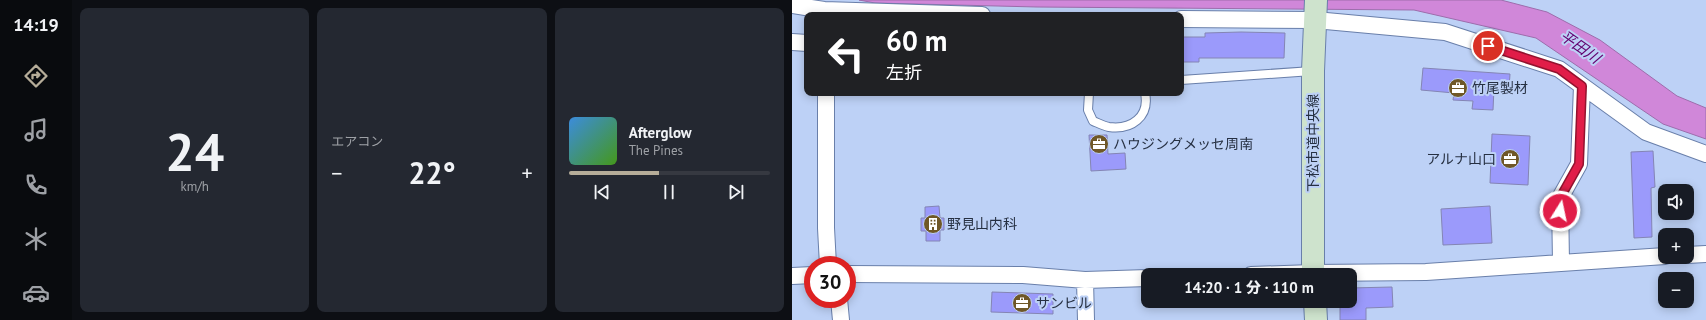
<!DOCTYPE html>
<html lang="ja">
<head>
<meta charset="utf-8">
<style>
  :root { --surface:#171b24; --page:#242831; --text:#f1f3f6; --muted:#9ea1a6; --line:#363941; --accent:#b6ad99 }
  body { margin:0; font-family:"PT Sans","Noto Sans JP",sans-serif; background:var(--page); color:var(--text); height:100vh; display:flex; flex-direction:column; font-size:15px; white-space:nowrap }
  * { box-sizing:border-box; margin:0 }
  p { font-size:13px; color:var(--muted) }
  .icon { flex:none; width:22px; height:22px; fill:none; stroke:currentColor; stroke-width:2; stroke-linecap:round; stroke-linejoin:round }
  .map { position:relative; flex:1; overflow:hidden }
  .details { display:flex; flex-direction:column; gap:8px; padding:8px; background:#0d0f14; width:720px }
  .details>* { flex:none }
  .banner { position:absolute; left:12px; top:12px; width:380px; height:84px; border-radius:8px; box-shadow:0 2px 10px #0003; background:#202124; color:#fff; overflow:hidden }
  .buttons { position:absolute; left:866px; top:184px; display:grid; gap:8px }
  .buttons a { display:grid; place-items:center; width:36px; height:36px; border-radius:8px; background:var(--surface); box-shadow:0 2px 10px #0003; font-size:20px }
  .speed { position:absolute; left:12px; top:256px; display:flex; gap:8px; font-size:20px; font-weight:700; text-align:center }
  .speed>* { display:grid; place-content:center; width:52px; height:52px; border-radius:50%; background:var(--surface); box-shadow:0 2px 10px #0003; line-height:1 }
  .speed .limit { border:6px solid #d22; background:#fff; color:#111 }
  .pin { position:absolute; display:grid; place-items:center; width:34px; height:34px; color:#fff; margin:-17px; border:2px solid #fff; border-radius:50%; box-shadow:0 1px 4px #0007 }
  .me { position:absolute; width:44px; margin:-22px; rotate:10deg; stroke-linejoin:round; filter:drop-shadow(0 0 3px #0008) }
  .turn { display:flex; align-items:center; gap:14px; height:84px; padding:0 16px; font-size:18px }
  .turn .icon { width:52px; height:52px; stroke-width:2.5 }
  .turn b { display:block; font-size:28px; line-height:34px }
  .big { font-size:30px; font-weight:800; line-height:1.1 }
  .details .card { flex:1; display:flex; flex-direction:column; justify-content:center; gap:6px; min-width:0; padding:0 14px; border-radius:8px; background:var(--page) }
  .details .dial { align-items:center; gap:0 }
  .dial b { font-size:52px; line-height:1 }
  .song { display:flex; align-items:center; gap:12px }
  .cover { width:48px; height:48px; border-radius:6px; background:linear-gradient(135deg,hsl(210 70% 55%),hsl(100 70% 35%)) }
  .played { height:4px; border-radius:2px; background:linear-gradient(90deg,var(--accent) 45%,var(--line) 45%) }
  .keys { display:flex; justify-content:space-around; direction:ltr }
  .heat { display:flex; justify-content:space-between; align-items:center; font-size:22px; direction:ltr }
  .details .tiles { flex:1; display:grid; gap:8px; grid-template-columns:repeat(3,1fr) }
  .trip { position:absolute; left:349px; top:268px; width:216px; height:40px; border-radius:8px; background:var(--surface); box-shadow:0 2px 10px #0003; font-weight:800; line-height:40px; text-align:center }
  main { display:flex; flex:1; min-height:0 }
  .dock { display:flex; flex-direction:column; width:72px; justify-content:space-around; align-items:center; background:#090b0e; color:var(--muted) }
  .dock .icon { width:28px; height:28px }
  .dock .active { color:var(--accent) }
  .dock b { font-size:18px; color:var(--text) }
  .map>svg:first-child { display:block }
</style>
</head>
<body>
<main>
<nav class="dock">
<b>14:19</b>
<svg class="icon active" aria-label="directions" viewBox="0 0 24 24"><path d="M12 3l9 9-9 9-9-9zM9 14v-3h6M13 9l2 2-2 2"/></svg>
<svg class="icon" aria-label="music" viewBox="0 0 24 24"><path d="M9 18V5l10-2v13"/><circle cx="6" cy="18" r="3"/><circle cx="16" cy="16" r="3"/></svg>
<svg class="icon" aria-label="phone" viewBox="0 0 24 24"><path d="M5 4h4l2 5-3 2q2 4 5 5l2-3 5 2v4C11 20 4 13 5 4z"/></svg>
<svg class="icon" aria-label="climate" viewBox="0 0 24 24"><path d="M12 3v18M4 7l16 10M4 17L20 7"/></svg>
<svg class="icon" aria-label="car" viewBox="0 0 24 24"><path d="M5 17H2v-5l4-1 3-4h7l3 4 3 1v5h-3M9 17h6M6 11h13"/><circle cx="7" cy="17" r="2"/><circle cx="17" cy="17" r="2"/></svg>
</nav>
<section class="details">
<div class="tiles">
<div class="card dial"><b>24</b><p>km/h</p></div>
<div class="card"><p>エアコン</p>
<div class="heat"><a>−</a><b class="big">22°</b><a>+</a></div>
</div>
<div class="card">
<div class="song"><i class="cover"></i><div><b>Afterglow</b><p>The Pines</p></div></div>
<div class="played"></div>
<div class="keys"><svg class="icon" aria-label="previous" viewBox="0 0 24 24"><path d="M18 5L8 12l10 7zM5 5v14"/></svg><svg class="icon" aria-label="pause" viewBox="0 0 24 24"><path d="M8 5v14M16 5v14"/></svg><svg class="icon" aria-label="next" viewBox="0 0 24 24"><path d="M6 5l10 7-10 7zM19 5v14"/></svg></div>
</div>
</div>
</section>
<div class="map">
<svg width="914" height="320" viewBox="0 0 914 320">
  <rect width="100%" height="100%" fill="#bdd1f6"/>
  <path fill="#d087d9" stroke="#9d6dac" d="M67 0H709L755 12 808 40 885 96 914 108V139L871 124 744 38 622 10 245 7 83 3Z"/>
  <path fill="#9b9afb" stroke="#8485b4" d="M449 32 493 33 492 58H407V62H389V37H413V33Z
    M631 68 718 74 717 89 702 88 701 110 680 109 681 101 661 100 662 93 629 90Z
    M700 134 738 136 736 185 698 183Z
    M297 135H315L316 154 333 153 334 169 299 171Z
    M861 151 863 187 859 188 860 237 842 238 839 152Z
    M147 206 148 218H152V230H148V241H134V231H129V218H133V207Z
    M698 206 700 243 651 245 649 209Z
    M600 287 601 307 574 308V320H548V301H558V288Z
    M200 292 261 294V314L199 312Z"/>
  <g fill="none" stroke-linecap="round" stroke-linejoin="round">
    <defs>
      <path id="lane" d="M389 80 520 71
        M297 93 296 110 301 121C306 123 312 126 317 127 339 130 358 117 353 93"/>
      <path id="street" d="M0 5 32 10 190 15
        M389 19 523 20 653 32 767 69 854 132 914 154
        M0 42 15 43
        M34 93V228L36 265
        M895 255 914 254
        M769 263 768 198 787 164 790 86
        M55 274 231 275 293 280 356 278
        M459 275 521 273 634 272 873 256
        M0 276 21 275
        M293 280 294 320
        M47 299 49 320"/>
      <path id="secondary" d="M521 275V71L524 0
        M523 301 524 320"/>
    </defs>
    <use href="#lane" stroke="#697faa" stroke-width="10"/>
    <use href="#street" stroke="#697faa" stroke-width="18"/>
    <use href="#secondary" stroke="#697faa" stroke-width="24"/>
    <use href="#lane" stroke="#fff" stroke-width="8"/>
    <use href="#street" stroke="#fff" stroke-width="16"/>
    <use href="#secondary" stroke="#cee3cd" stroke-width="22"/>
  </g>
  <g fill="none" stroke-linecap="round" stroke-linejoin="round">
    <defs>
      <path id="route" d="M696 46 767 69 790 86 787 164 768 198V211"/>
    </defs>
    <use href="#route" stroke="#92132f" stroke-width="10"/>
    <use href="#route" stroke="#e11d48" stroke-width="7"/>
  </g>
  <defs>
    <symbol id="office-disc" viewBox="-11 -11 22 22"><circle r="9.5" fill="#6f5727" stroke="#bdd1f6"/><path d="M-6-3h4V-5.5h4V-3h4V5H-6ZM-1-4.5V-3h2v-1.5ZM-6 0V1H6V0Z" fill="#fff"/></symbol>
    <symbol id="building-disc" viewBox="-11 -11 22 22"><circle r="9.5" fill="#6f5727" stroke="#bdd1f6"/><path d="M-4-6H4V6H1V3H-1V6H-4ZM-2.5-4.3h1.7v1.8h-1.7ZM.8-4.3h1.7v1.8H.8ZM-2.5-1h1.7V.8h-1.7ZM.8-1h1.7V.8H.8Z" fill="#fff"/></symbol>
  </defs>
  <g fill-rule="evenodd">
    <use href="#office-disc" x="655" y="77" width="22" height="22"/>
    <use href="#office-disc" x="296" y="133" width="22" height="22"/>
    <use href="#office-disc" x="707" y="148" width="22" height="22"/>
    <use href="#building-disc" x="130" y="213" width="22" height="22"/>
    <use href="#office-disc" x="219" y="292" width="22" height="22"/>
  </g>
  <g text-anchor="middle" stroke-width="4" stroke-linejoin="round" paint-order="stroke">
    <g font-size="14" fill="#263042" stroke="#bdd1f6" text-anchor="start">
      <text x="680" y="93">竹尾製材</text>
      <text x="321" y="149">ハウジングメッセ周南</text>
      <text x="704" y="164" text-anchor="end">アルナ山口</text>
      <text x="155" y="229">野見山内科</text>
      <text x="244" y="308">サンビル</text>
    </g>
    <g font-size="14" fill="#263042" stroke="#bdd1f6">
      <text transform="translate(521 143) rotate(-90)" y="5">下松市道中央線</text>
    </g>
    <g font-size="15" font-style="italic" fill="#63016f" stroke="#bdd1f6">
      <text transform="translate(788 47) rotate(35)" y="5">平田川</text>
    </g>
  </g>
</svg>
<div class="buttons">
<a><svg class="icon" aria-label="sound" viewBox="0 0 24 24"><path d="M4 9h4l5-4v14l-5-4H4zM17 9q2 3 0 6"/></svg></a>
<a>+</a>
<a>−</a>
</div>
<div class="speed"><div class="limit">30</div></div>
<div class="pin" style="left:696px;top:46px;background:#d93025"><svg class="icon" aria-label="arrive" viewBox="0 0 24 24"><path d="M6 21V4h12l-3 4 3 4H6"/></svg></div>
<svg class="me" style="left:768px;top:211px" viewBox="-20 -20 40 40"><circle r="17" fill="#e11d48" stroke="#fff" stroke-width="3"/><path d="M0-11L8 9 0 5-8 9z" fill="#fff"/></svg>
<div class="trip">14:20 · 1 分 · 110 m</div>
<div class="banner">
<div class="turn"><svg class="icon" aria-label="left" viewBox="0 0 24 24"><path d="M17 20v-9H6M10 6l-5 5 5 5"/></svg><div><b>60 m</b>左折</div></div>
</div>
</div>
</main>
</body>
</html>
